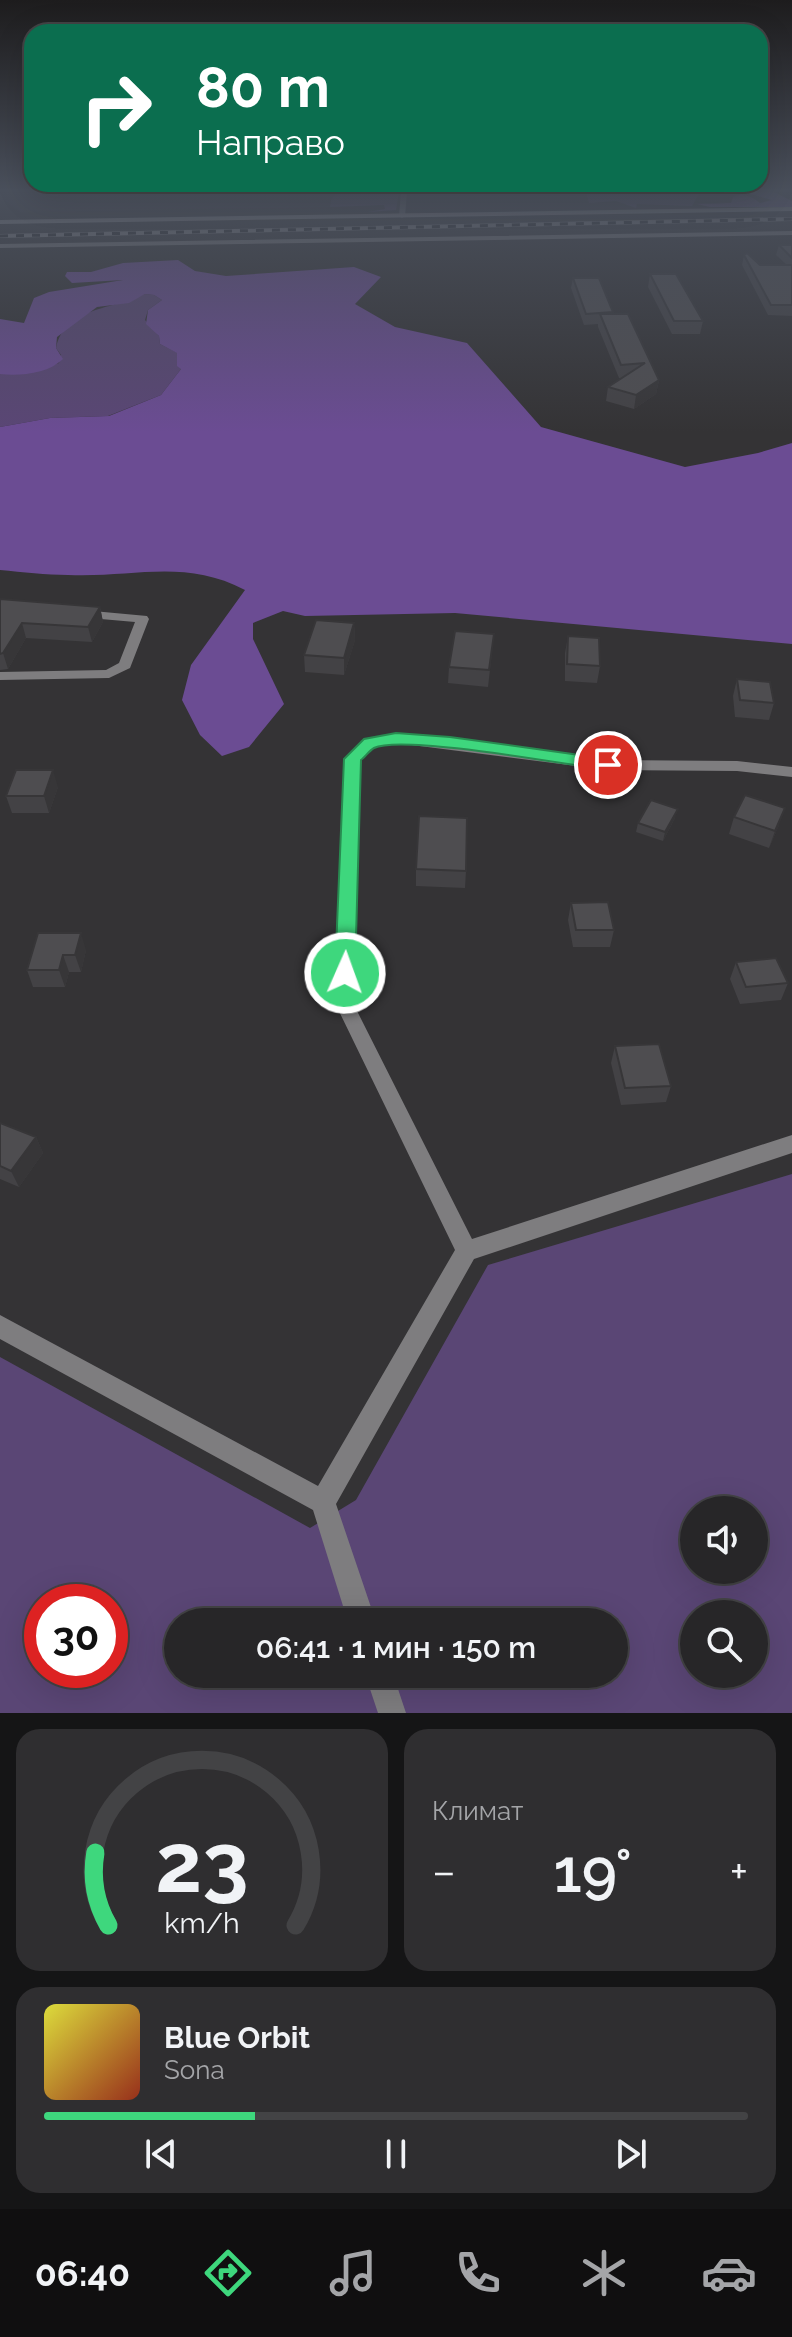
<!DOCTYPE html>
<html lang="ru">
<head>
<meta charset="utf-8">
<style>
  :root { --surface:#272628; --page:#2f2e30; --text:#f1f3f6; --muted:#a4a5a8; --line:#434345; --accent:#3ed77d }
  body { margin:0; font-family:Raleway,sans-serif; background:var(--page); color:var(--text); height:100vh; display:flex; flex-direction:column; font-size:30px; white-space:nowrap }
  * { box-sizing:border-box; margin:0 }
  p { font-size:26px; color:var(--muted) }
  .icon { flex:none; width:44px; height:44px; fill:none; stroke:currentColor; stroke-width:2; stroke-linecap:round; stroke-linejoin:round }
  .map { position:relative; height:1713px; overflow:hidden }
  .side { display:flex; flex-direction:column; gap:16px; padding:16px; background:#151516; flex:1 }
  .side>* { flex:none }
  .guide { position:absolute; left:24px; top:24px; width:744px; height:168px; border-radius:24px; box-shadow:0 8px 32px #0002,0 0 0 2px var(--line); background:#0b6e4f; color:#fff; overflow:hidden }
  .tools { position:absolute; left:680px; top:1496px; display:grid; gap:16px }
  .tools a { display:grid; place-items:center; width:88px; height:88px; border-radius:50%; background:var(--surface); box-shadow:0 8px 32px #0002,0 0 0 2px var(--line); font-size:40px }
  .speed { position:absolute; left:24px; top:1584px; display:flex; gap:16px; font-size:40px; font-weight:700; text-align:center }
  .speed>* { display:grid; place-content:center; width:104px; height:104px; border-radius:50%; background:var(--surface); box-shadow:0 8px 32px #0002,0 0 0 2px var(--line); line-height:1 }
  .speed .limit { border:12px solid #d22; background:#fff; color:#111 }
  .pin { position:absolute; display:grid; place-items:center; width:68px; height:68px; color:#fff; margin:-34px; border:4px solid #fff; border-radius:50%; box-shadow:0 2px 8px #0007 }
  .me { position:absolute; width:88px; margin:-44px; rotate:2deg; stroke-linejoin:round; filter:drop-shadow(0 0 6px #0008) }
  .turn { display:flex; align-items:center; gap:28px; height:168px; padding:0 40px; font-size:36px }
  .turn .icon { width:104px; height:104px; stroke-width:2.5 }
  .turn b { display:block; font-size:56px; line-height:68px }
  .big { font-size:60px; font-weight:600; line-height:1.1 }
  .side .tile { flex:1; display:flex; flex-direction:column; justify-content:center; gap:12px; min-width:0; padding:0 28px; border-radius:24px; background:var(--page) }
  .side .dial { align-items:center; gap:0 }
  .dial svg { height:208px; overflow:visible; fill:none; stroke:var(--line); stroke-width:7; stroke-linecap:round; text-anchor:middle }
  .dial text { fill:var(--text); stroke:none }
  .song { display:flex; align-items:center; gap:24px }
  .cover { width:96px; height:96px; border-radius:12px; background:linear-gradient(135deg,hsl(60 70% 55%),hsl(10 70% 35%)) }
  .played { height:8px; border-radius:4px; background:linear-gradient(90deg,var(--accent) 30%,var(--line) 30%) }
  .keys { display:flex; justify-content:space-around; direction:ltr }
  .heat { display:flex; justify-content:space-between; align-items:center; font-size:44px; direction:ltr }
  .side .tiles { flex:1; display:grid; gap:16px; grid-template-columns:1fr 1fr }
  .tile:last-child { grid-column:span 2 }
  .trip { position:absolute; left:164px; top:1608px; width:464px; height:80px; border-radius:40px; background:var(--surface); box-shadow:0 8px 32px #0002,0 0 0 2px var(--line); font-weight:600; line-height:80px; text-align:center }
  .tabs { display:flex; height:128px; justify-content:space-around; align-items:center; background:#100f10; color:var(--muted) }
  .tabs .icon { width:56px; height:56px }
  .tabs .active { color:var(--accent) }
  .tabs b { font-size:36px; color:var(--text) }
  .map>svg:first-child { display:block }
</style>
</head>
<body>
<div class="map">
<svg width="792" height="1713" viewBox="0 0 792 1713">
  <rect width="100%" height="100%" fill="#343335"/>
  <path fill="#3a3740" d="M0 192H342L331 200 330 207 20 212 6 201H0Z"/>
  <path fill="#5a4675" fill-rule="evenodd" d="M337 192H399L396 210 368 212 385 209 384 205 330 207 331 200Z
    M586 192H697L699 194 692 206 637 204 636 208 616 201 589 203Z
    M145 294 154 295 162 300 148 310 145 320 159 336 160 344 178 353 181 369 161 395 108 416 50 418 0 427V374L30 373 59 363 61 355 56 348C64 307 115 309 145 294Z
    M792 1174V1713H0V1357L310 1528 356 1500 488 1265ZM694 1510H754V1570H694ZM42 1602H110V1670H42ZM694 1614H754V1674H694ZM178 1622H614V1674H178Z"/>
  <path fill="#73539b" d="M744 192H774L792 201V207H710L697 204 731 203 733 197C743 193 752 196 760 203L772 200Z"/>
  <path fill="#6b4c93" d="M178 260 195 271 226 276 354 267 381 277 355 304 395 327 467 343 541 427 685 467 758 453 792 443V644L455 613 305 616 283 611 253 623V639L284 704 249 747 222 756 200 735 182 700 191 665 245 590C184 558 133 578 68 575 46 575 23 572 0 570V427L50 418 109 416 161 395 181 369 177 366V353L160 344 159 336 146 324 148 310 162 300 154 295 145 294 129 303 97 307 57 337 56 348 63 359C48 374 20 376 0 374V319L24 323 34 298 49 292 123 280 72 283 65 276 67 272H91L123 263Z"/>
  <g fill="none" stroke-linecap="round" stroke-linejoin="round">
    <path fill="#7e7d7f" fill-rule="evenodd" d="M401 192H407L405 216 402 218 399 216Z
      M792 231V235L0 248V244Z
      M82 610 147 616 149 619 130 668 109 678 0 680V672L106 670 119 663 135 622 78 617 76 614Z
      M396 733 608 760 737 761 792 767V777L737 771 608 770 396 743 375 747 359 760 353 1003 472 1239 792 1135V1153L474 1259 336 1504 376 1622H348L313 1510 0 1339V1315L318 1486 455 1250 335 1003 345 759 365 740Z
      M365 1674H393L406 1713H378Z"/>
    <path fill="#a8a7a9" fill-rule="evenodd" d="M792 207V211L0 224V220Z"/>
    <defs>
      <path id="rail" d="M0 236 792 219"/>
    </defs>
    <use href="#rail" stroke="#919092" stroke-width="4"/>
    <use href="#rail" stroke="#1b1b1c" stroke-width="3" stroke-dasharray="8" stroke-linecap="butt"/>
  </g>
  <path fill="#434245" d="M779 245H792V316L768 315 742 265 744 255 760 265H787L776 255Z
    M650 274 703 321 700 334H672L648 287Z
    M573 278 613 312V314L659 380 656 394 634 409 606 401 608 387 622 378H619L598 327V324L584 325 571 288Z
    M0 599 100 607 103 622 92 642 26 638 8 669 0 670Z
    M354 623 355 640 344 675 305 672 304 655Z
    M494 634 488 687 448 683 449 667Z
    M568 636 600 666 597 683 565 681V653Z
    M737 679 774 703 769 720 735 717 733 696Z
    M58 787 49 813H12L6 796Z
    M734 817 779 825 769 848 729 834Z
    M675 818 663 841 636 832 638 823Z
    M416 869 466 871 465 888 416 886Z
    M571 903 614 930 610 947H573L568 920Z
    M38 933 86 950 81 972H69L65 987H33L27 970Z
    M736 962 788 983 781 1000 740 1004 730 979Z
    M615 1046 671 1086 666 1102 621 1105 611 1063Z
    M0 1123 36 1137 43 1153 19 1187 0 1179Z"/>
  <path fill="#373638" d="M659 380 656 394 634 409 636 395Z
    M100 607 103 622 92 642 88 627Z
    M22 623 26 638 8 669 3 653Z
    M354 623 355 640 344 675V658Z
    M53 770 58 787 49 813 44 796Z
    M785 808 779 825 769 848 775 831Z
    M678 809 675 818 663 841 665 832Z
    M81 933 86 950 81 972 75 955Z
    M63 955 69 972 65 987 59 970Z
    M36 1137 43 1153 19 1187 11 1171Z"/>
  <path fill="#4e4d50" stroke="#373638" stroke-width="2" d="M779 245H792V258Z
    M747 253 760 265H792V305H771L744 255Z
    M650 274H676L703 321H674Z
    M573 278H599L613 312 586 314Z
    M600 314H628L659 380 636 395 608 387 645 363 621 365Z
    M0 599 100 607 88 627 22 623 3 653 0 654Z
    M316 620 354 623 344 658 304 655Z
    M455 631 494 634 489 670 449 667Z
    M568 636 599 638 600 666 567 664Z
    M737 679 770 682 774 703 740 700Z
    M16 770H53L44 796H6Z
    M745 795 785 808 775 831 734 817Z
    M651 800 678 809 665 832 638 823Z
    M419 816 467 818 466 871 416 869Z
    M608 902 614 930H576L571 903Z
    M38 933H81L75 955H63L59 970H27Z
    M776 958 788 983 746 987 736 962Z
    M659 1044 671 1086 625 1088 615 1046Z
    M0 1123 36 1137 11 1171 0 1166Z"/>
  <linearGradient id="sky" x2="0" y2="1"><stop stop-color="#1d1c1d"/><stop offset="0.44" stop-color="#4a505c"/><stop offset="1" stop-color="#4a505c" stop-opacity="0"/></linearGradient>
  <rect width="792" height="432" fill="url(#sky)"/>
  <path fill="#3ed77d" stroke="#288c51" stroke-width="2" d="M396 733 450 737 608 759 616 765 608 770C569 765 401 734 374 748 370 750 365 757 361 760L355 973 353 978H338L335 973 344 759 364 739Z"/>
</svg>
<div class="tools">
<a><svg class="icon" aria-label="sound" viewBox="0 0 24 24"><path d="M4 9h4l5-4v14l-5-4H4zM17 9q2 3 0 6"/></svg></a>
<a><svg class="icon" aria-label="search" viewBox="0 0 24 24"><circle cx="10" cy="10" r="6"/><path d="M15 15l6 6"/></svg></a>
</div>
<div class="speed"><div class="limit">30</div></div>
<div class="pin" style="left:608px;top:765px;background:#d93025"><svg class="icon" aria-label="arrive" viewBox="0 0 24 24"><path d="M6 21V4h12l-3 4 3 4H6"/></svg></div>
<svg class="me" style="left:345px;top:973px" viewBox="-20 -20 40 40"><circle r="17" fill="#3ed77d" stroke="#fff" stroke-width="3"/><path d="M0-11L8 9 0 5-8 9z" fill="#fff"/></svg>
<div class="trip">06:41 · 1 мин · 150 m</div>
<div class="guide">
<div class="turn"><svg class="icon" aria-label="right" viewBox="0 0 24 24"><path d="M7 20v-9h11M14 6l5 5-5 5"/></svg><div><b>80 m</b>Направо</div></div>
</div>
</div>
<section class="side">
<div class="tiles">
<div class="tile dial"><svg viewBox="0 0 100 80">
<path d="M14 69A42 42 0 1 1 86 69"/>
<path d="M14 69A42 42 0 0 1 9 41" stroke="#3ed77d"/>
<text x="50" y="56" font-size="32" font-weight="700">23</text>
<text x="50" y="72" font-size="11">km/h</text>
</svg></div>
<div class="tile"><p>Климат</p>
<div class="heat"><a>−</a><b class="big">19°</b><a>+</a></div>
</div>
<div class="tile">
<div class="song"><i class="cover"></i><div><b>Blue Orbit</b><p>Sona</p></div></div>
<div class="played"></div>
<div class="keys"><svg class="icon" aria-label="previous" viewBox="0 0 24 24"><path d="M18 5L8 12l10 7zM5 5v14"/></svg><svg class="icon" aria-label="pause" viewBox="0 0 24 24"><path d="M8 5v14M16 5v14"/></svg><svg class="icon" aria-label="next" viewBox="0 0 24 24"><path d="M6 5l10 7-10 7zM19 5v14"/></svg></div>
</div>
</div>
</section>
<nav class="tabs">
<b>06:40</b>
<svg class="icon active" aria-label="directions" viewBox="0 0 24 24"><path d="M12 3l9 9-9 9-9-9zM9 14v-3h6M13 9l2 2-2 2"/></svg>
<svg class="icon" aria-label="music" viewBox="0 0 24 24"><path d="M9 18V5l10-2v13"/><circle cx="6" cy="18" r="3"/><circle cx="16" cy="16" r="3"/></svg>
<svg class="icon" aria-label="phone" viewBox="0 0 24 24"><path d="M5 4h4l2 5-3 2q2 4 5 5l2-3 5 2v4C11 20 4 13 5 4z"/></svg>
<svg class="icon" aria-label="climate" viewBox="0 0 24 24"><path d="M12 3v18M4 7l16 10M4 17L20 7"/></svg>
<svg class="icon" aria-label="car" viewBox="0 0 24 24"><path d="M5 17H2v-5l4-1 3-4h7l3 4 3 1v5h-3M9 17h6M6 11h13"/><circle cx="7" cy="17" r="2"/><circle cx="17" cy="17" r="2"/></svg>
</nav>
</body>
</html>
